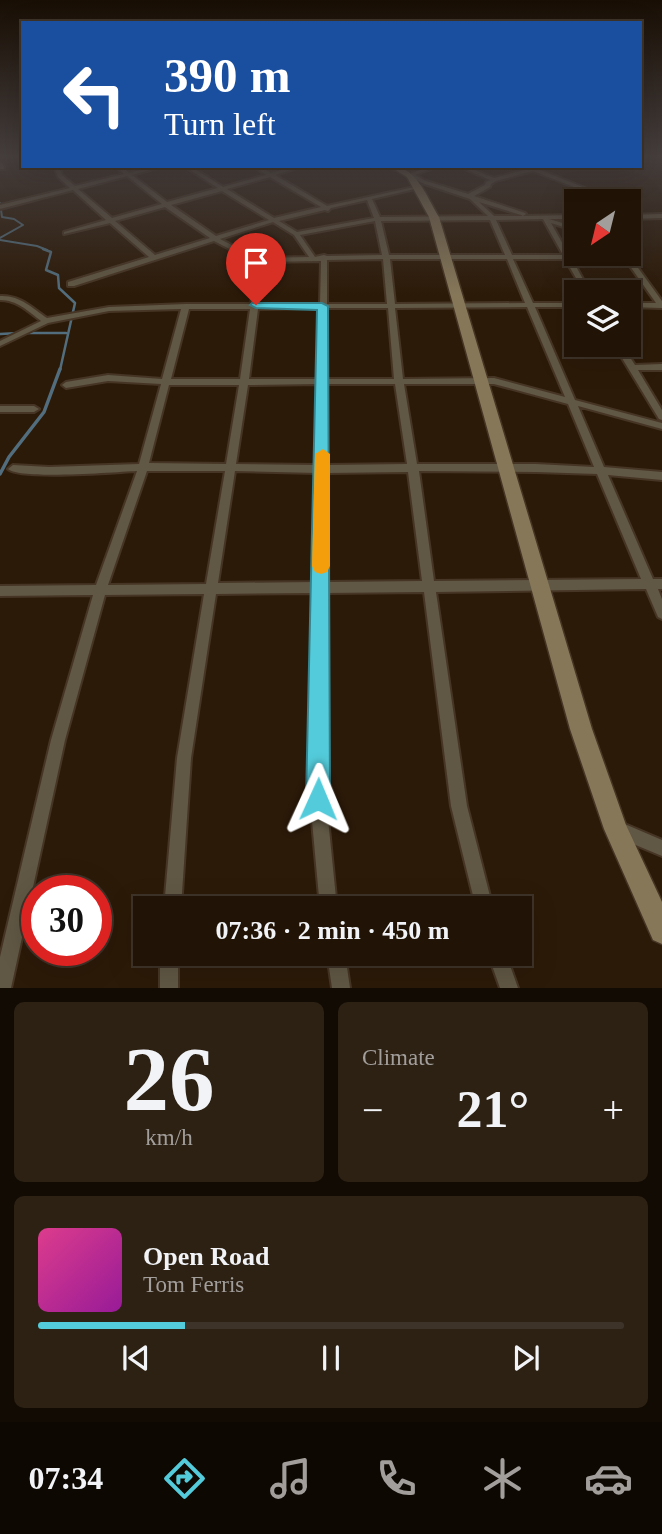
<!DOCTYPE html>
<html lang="en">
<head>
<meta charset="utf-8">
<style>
  :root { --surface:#211406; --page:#2d2114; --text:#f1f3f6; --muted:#a29e9b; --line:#3e3328; --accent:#53cbda }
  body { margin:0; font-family:Georgia,serif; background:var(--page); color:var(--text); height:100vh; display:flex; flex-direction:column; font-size:26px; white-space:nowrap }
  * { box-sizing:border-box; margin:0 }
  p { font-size:23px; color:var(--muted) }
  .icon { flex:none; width:38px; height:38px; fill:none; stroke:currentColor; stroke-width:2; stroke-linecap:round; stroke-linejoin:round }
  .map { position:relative; height:988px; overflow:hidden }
  .side { display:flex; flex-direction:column; gap:14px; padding:14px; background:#120b03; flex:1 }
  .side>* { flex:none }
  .guide { position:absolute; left:21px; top:21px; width:621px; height:147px; border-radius:0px; box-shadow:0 7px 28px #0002,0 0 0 2px var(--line); background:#1a4fa0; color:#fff; overflow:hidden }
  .needle { width:46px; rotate:215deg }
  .tools { position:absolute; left:564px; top:189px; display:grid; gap:14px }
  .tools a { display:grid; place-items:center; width:77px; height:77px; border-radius:0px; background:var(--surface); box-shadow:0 7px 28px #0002,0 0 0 2px var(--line); font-size:35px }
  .speed { position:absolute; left:21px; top:875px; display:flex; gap:14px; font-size:35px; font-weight:700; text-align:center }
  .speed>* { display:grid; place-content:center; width:91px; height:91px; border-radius:50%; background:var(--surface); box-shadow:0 7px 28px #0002,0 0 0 2px var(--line); line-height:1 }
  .speed .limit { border:10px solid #d22; background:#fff; color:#111 }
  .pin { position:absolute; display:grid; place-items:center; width:60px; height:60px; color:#fff; margin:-72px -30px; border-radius:50% 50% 50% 0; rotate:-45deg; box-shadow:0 0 7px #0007 }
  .pin .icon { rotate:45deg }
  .me { position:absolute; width:77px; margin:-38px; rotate:1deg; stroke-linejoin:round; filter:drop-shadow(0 0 5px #0008) }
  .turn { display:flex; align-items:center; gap:24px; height:147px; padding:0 28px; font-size:32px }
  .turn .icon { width:91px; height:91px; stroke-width:2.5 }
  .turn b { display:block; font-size:49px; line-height:60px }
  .big { font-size:52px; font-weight:600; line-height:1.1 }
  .side .tile { flex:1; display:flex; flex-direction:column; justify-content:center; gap:10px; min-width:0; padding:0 24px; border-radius:10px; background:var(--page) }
  .side .dial { align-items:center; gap:0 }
  .dial b { font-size:91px; line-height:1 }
  .song { display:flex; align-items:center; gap:21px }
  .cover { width:84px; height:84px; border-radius:10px; background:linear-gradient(135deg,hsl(330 70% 55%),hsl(300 70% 35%)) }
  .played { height:7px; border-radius:4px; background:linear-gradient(90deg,var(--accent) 25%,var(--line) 25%) }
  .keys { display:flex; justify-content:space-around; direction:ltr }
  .heat { display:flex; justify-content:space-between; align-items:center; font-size:38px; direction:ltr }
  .side .tiles { flex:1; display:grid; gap:14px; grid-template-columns:1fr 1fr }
  .tile:last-child { grid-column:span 2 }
  .trip { position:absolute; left:133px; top:896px; width:399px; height:70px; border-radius:0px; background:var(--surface); box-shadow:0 7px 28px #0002,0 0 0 2px var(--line); font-weight:600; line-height:70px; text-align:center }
  .tabs { display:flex; height:112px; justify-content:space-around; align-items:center; background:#0d0802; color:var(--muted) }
  .tabs .icon { width:49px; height:49px }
  .tabs .current { color:var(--accent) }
  .tabs b { font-size:32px; color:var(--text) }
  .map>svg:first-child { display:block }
</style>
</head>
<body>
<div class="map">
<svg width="662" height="988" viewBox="0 0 662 988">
  <rect width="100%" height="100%" fill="#2c1a08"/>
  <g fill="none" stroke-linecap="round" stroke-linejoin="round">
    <path stroke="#526e7e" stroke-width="2" d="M0 203 2 217 14 219 23 225 0 238
      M0 240 37 246 47 250"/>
    <path stroke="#526e7e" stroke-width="2.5" d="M43 249 51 252 46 270 58 275 59 288 75 303 60 370
      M27 333H66
      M0 334 19 333"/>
    <path stroke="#526e7e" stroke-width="3.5" d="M0 474 9 457 44 412 60 369"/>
    <defs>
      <path id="street" d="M0 162 3 164 4 169H0Z
        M54 166H59L62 175 75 186 124 174 116 166H122L129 173 155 166H164L132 175 167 202 218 188 184 166H190L223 187 266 175 253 166H259L271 173 295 166H304L275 175 327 206 419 186V188L372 199 380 217 488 216 470 199 422 183 407 175 431 166H439L415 175 426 181 468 194 485 185 486 182 490 180 458 166H465L494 178 528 169 523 166H530L618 201H610L533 171 496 181 491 184 490 187 474 196 525 213 526 214 523 216 576 215V219H549L576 227V231L551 223 569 255 628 254 662 301V308L628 307V303H656L625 259H572L590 292H584L565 259H513L533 303H576V307H535L575 400 662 423V429L578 406 604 467 662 472V480L608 475 653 579H662V589H658L662 599V619L658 617 646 589 436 592 467 806 493 908H476L451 806 424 592 326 593V799L337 908H320L310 799 314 593 216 594 191 758 181 908H164L177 758 204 594 105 595 65 740 11 988H0V957L51 740 93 595 0 596V586L96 585 137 471C114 472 21 480 8 469L13 465 49 467 139 464 161 384 108 381 66 388 62 385 66 382 108 375 162 379 181 309 109 311 48 323 0 346V341L41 321C28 311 17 300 0 300V296C20 295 32 308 47 318L109 307 186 304H251L257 265 255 262 214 241 74 286H68V282L149 257 110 223 64 234V232L106 220 73 190 0 209V205L70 188 58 177ZM127 176 162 204 112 218 78 189ZM270 177 321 207 274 218 227 189ZM222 191 269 220 216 236 171 205ZM367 200 374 218 297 232 279 221 325 210 328 211 331 208ZM479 202 521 215 523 216H494ZM165 207 210 238 155 255 115 221ZM543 219 563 255H512L496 220ZM490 220 505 255H389L381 221ZM375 221 382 255 327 256 324 255 315 257 300 235ZM273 222 294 235 309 257 257 258 220 239ZM383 259 387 304H327V260ZM390 259H507L525 303 395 304ZM321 261 320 304H258L263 265 262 262ZM527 307 565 397 494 378 403 379 395 308ZM320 308 318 379H249L258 309ZM327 308H388L394 379H327ZM189 309H250L240 379H171ZM318 384 317 465 236 464 248 385ZM327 384H395L407 464 327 465ZM404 384H494L568 404 594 467 536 464H417ZM169 385H239L226 464 149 463ZM147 471H225L206 584 108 585ZM235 471 317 473 314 582 218 583ZM419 471 536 472 597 474 641 579 434 581ZM408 472 422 581 326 582 327 473Z
        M662 214V218L628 219V215Z
        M614 345H622L635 365 662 364V370H638L662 410V420L659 419Z
        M0 406H34L39 409 34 412H0Z
        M620 822 662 840V856L614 836 612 830 614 824Z
        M160 954H178V988H160Z
        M327 954H345L350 988H332Z
        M488 954H506L518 988H500Z"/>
      <path id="secondary" d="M389 166C417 166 426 196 439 217L592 729 626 825 662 902V944L653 940 604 829 570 729 429 217 407 177Z"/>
    </defs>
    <use href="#street" stroke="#463524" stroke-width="4"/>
    <use href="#secondary" stroke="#463524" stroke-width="3"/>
    <use href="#street" fill="#605744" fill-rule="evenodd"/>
    <use href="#secondary" fill="#867759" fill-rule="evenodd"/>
  </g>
  <linearGradient id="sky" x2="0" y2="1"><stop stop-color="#180e04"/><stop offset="0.53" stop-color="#453e3d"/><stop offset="1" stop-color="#453e3d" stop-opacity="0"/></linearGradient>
  <rect width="662" height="295" fill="url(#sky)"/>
  <path fill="#53cbda" stroke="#36848e" stroke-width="2" d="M252 303H322L328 306 330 799 326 807 318 811 310 807 306 799 317 310 256 308 250 305Z"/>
  <path fill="#f59e0b" d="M323 449 330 454V566L327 572 321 574 315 572 312 566 315 454Z"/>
</svg>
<div class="tools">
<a><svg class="needle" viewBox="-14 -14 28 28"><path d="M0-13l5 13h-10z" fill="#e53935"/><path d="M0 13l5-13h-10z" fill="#a29e9b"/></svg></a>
<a><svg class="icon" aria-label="layers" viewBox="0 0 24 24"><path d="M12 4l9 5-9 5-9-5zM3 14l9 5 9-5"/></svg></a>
</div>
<div class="speed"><div class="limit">30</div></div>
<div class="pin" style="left:256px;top:305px;background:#d93025"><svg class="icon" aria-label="arrive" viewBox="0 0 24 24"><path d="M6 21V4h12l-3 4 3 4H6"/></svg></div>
<svg class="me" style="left:318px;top:799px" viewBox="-20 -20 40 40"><path d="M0-17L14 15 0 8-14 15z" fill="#53cbda" stroke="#fff" stroke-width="4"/></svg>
<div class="trip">07:36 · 2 min · 450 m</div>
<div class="guide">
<div class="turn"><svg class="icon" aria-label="left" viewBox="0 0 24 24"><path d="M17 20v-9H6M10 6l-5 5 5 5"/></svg><div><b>390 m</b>Turn left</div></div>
</div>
</div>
<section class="side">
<div class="tiles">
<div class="tile dial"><b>26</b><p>km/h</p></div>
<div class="tile"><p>Climate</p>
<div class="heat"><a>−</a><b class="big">21°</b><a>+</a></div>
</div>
<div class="tile">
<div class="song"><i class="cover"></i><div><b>Open Road</b><p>Tom Ferris</p></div></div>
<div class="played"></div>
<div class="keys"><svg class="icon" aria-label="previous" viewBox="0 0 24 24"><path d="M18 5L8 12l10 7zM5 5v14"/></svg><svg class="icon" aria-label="pause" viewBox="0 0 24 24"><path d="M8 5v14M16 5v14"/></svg><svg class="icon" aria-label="next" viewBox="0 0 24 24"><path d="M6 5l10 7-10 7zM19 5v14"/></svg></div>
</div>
</div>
</section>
<nav class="tabs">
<b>07:34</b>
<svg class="icon current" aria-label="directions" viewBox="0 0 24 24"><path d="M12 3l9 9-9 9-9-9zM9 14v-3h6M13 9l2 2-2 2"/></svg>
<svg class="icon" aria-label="music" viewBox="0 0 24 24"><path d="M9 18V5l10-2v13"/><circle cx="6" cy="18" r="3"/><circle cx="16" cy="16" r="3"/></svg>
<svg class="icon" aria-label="phone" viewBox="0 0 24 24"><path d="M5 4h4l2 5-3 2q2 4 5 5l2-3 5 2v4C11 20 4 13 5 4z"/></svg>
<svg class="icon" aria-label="climate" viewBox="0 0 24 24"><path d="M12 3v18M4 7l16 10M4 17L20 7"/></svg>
<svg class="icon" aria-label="car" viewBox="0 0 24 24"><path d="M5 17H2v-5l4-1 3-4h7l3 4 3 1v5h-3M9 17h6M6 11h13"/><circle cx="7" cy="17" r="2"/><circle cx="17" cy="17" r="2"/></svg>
</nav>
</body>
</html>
